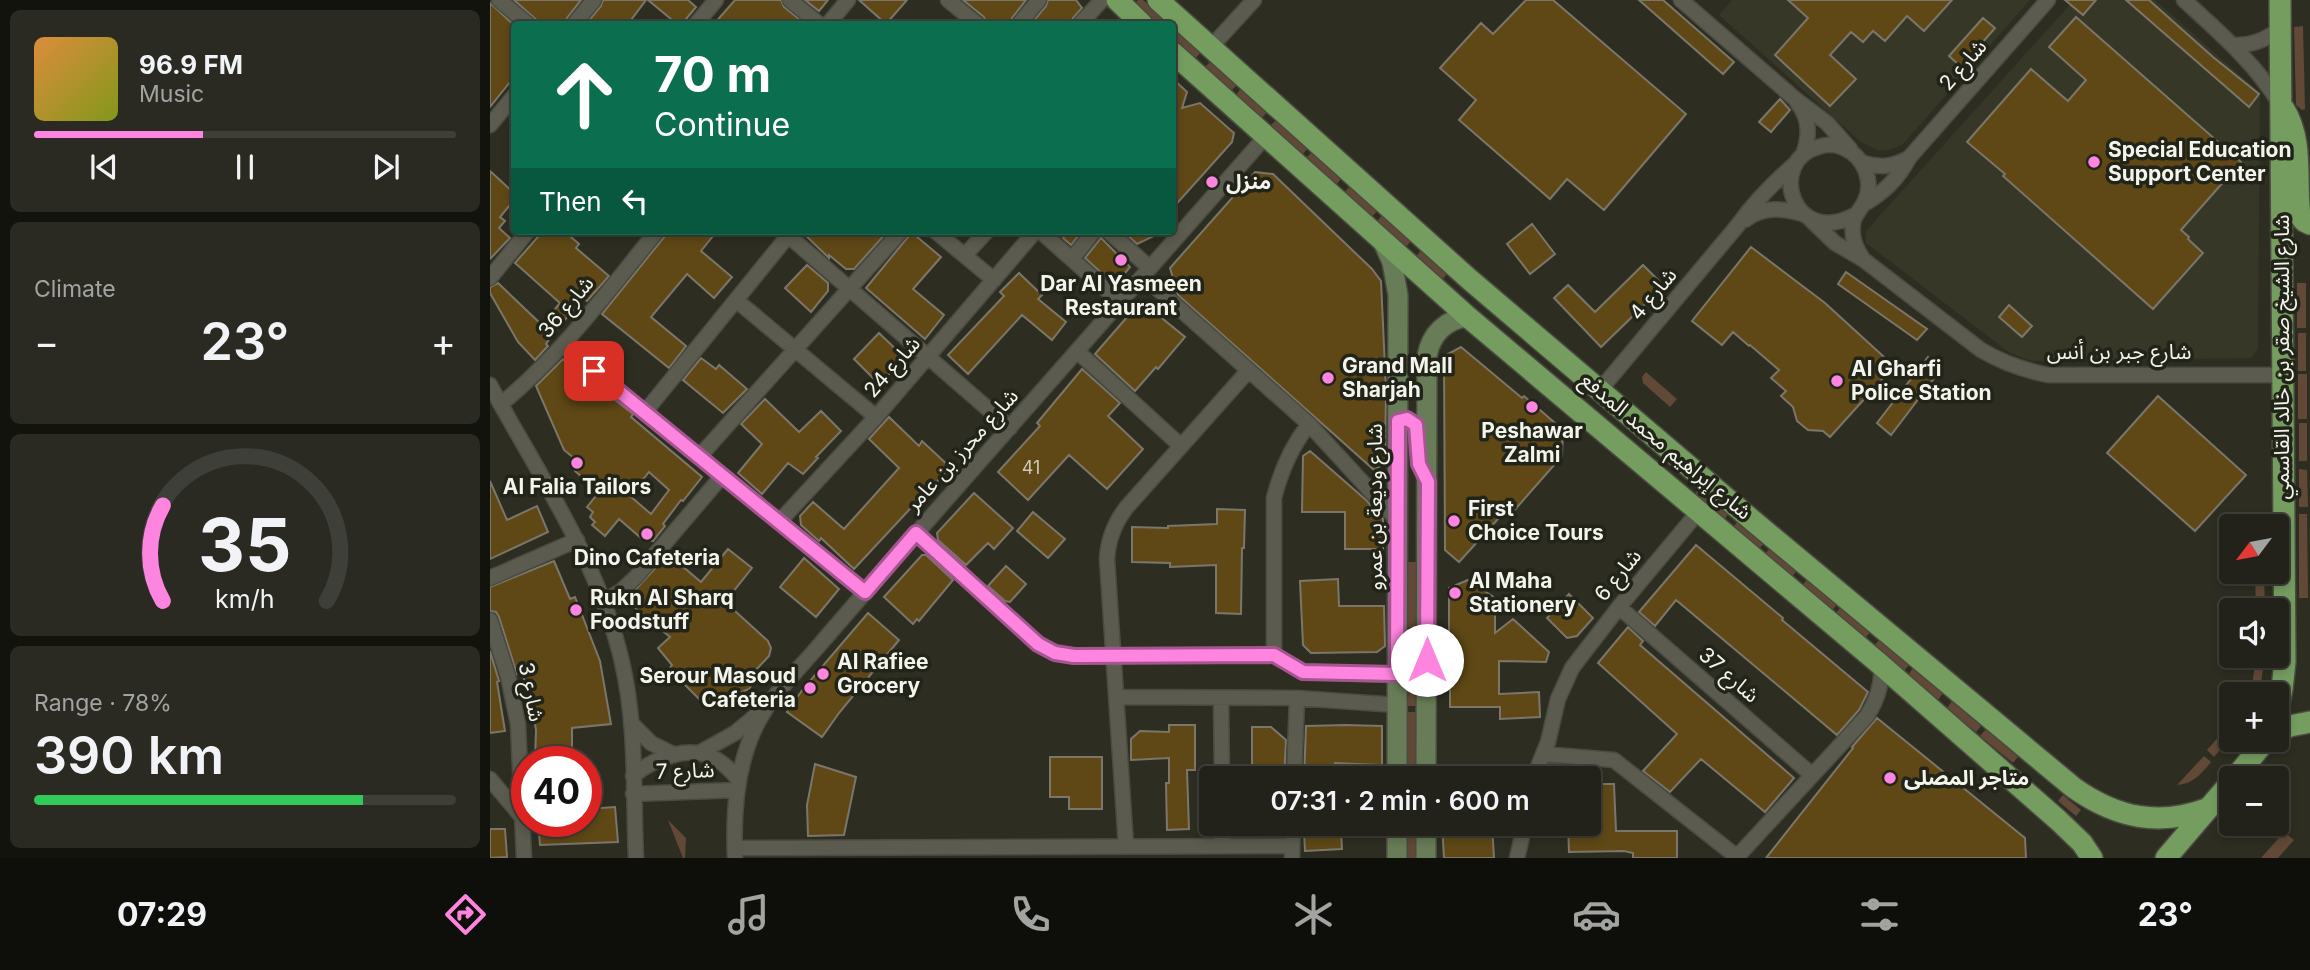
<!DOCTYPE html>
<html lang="en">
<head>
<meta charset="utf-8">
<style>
  :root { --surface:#22221a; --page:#2a2a23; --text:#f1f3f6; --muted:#a2a4a2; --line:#3f3f39; --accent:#fe85df }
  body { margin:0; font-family:Inter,"Noto Sans Arabic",sans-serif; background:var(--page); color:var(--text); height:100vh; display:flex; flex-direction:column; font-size:26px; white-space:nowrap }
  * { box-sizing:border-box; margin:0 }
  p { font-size:23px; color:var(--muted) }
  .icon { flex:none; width:38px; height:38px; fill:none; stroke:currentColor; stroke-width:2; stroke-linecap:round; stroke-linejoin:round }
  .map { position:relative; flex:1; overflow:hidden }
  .drawer { display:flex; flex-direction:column; gap:10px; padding:10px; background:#13130e; width:490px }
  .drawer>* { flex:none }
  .guide { position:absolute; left:21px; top:21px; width:665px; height:214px; border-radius:7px; box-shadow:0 4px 10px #0003,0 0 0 2px var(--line); background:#0b6e4f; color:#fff; overflow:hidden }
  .needle { width:46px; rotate:238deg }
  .fabs { position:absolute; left:1729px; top:514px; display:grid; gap:14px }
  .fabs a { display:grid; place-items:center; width:70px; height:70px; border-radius:7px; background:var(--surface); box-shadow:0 4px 10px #0003,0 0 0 2px var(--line); font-size:35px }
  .speed { position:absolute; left:21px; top:746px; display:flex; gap:14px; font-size:35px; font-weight:700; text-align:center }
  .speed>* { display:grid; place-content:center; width:91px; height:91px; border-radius:50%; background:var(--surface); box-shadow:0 4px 10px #0003,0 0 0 2px var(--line); line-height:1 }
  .speed .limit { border:10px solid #d22; background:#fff; color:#111 }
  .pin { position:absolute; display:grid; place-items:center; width:60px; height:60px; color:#fff; margin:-30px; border-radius:14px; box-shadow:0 4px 10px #0006 }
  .me { position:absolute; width:77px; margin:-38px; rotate:0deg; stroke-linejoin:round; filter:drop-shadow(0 0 5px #0008) }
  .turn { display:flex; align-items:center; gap:24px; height:147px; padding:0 28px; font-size:32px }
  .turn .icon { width:91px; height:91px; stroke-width:2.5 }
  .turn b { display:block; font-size:49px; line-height:60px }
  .then { display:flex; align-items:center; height:66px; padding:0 28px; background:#0003; gap:14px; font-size:26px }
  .big { font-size:52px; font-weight:600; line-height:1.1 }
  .drawer .tile { flex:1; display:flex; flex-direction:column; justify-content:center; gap:10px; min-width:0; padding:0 24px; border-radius:10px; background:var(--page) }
  .drawer .dial { align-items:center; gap:0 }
  .dial svg { height:182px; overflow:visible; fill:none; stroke:var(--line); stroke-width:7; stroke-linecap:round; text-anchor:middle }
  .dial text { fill:var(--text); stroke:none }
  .song { display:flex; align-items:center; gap:21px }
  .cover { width:84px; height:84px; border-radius:10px; background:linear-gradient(135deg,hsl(30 70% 55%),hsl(70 70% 35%)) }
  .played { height:7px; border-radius:4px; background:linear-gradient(90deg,var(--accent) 40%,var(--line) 40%) }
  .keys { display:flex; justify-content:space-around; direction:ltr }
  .heat { display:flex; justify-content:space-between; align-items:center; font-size:38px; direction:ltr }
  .charge { height:10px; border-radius:5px; background:linear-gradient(90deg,#34c759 78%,var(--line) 0) }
  .trip { position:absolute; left:709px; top:766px; width:402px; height:70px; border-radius:7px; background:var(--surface); box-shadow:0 4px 10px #0003,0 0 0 2px var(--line); font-weight:600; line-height:70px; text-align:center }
  .tabs { display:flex; height:112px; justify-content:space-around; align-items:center; background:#0e0e0a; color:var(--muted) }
  .tabs .icon { width:49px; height:49px }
  .tabs .selected { color:var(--accent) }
  .tabs b { font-size:32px; color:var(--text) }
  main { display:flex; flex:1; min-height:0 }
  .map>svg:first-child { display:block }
</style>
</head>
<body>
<main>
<section class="drawer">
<div class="tile">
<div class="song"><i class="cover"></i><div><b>96.9 FM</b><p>Music</p></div></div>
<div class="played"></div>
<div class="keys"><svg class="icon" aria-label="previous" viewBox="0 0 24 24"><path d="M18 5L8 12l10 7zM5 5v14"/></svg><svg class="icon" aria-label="pause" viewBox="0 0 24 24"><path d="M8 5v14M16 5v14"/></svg><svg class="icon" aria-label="next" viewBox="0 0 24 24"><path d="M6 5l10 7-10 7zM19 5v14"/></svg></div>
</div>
<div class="tile"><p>Climate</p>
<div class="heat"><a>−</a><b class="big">23°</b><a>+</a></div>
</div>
<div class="tile dial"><svg viewBox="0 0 100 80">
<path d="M14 69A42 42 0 1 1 86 69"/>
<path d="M14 69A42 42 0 0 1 14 27" stroke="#fe85df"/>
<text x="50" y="56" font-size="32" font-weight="700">35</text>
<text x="50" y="72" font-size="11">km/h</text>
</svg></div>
<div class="tile"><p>Range · 78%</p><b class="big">390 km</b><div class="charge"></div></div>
</section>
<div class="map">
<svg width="1820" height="858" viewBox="0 0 1820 858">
  <rect width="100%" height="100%" fill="#2d2d22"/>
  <path fill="#363726" d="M1242 0H1540L1412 145 1399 150H1387L1371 142 1229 15Z
    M1584 0H1665L1770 93 1768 349 1761 358 1542 361 1520 353 1376 243V231Z"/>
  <path fill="#624937" d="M648 0H653L679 24H666L644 4Z
    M1813 26 1815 109 1812 110 1806 105 1804 27Z
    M685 29 711 52 705 59 683 38Z
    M721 61 747 85 741 91 715 67Z
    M751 88 777 112 772 118 746 95Z
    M786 120 818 148 812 155 780 126Z
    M822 152 851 179 846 185 816 158Z
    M860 186 887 211 882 217 854 193Z
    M892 215 921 241 915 248 887 222Z
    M931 250 957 274 952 280 926 257Z
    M1807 283H1816V328H1807Z
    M1808 333H1816V371H1808Z
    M1156 372 1187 399 1180 407 1153 383 1152 377Z
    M1808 374H1817V419H1808Z
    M1809 423H1817V461H1809Z
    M1809 469 1817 470 1818 507H1809Z
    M1210 488 1239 513 1234 520 1204 495Z
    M1809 514H1817L1818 598H1809Z
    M1248 521 1274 543 1269 549 1243 527Z
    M1280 548 1307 570 1302 577 1275 554Z
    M917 562H927L928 627 917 628Z
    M1765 572H1774L1775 611H1766Z
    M1317 579 1347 604 1342 611 1312 586Z
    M1351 607 1380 632 1375 639 1345 614Z
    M1389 640 1419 665 1414 671 1384 646Z
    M917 646H926L927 706H917Z
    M1766 656H1775L1770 689 1762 687Z
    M1423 668 1453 693 1448 700 1418 675Z
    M1462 701 1491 726 1486 732 1457 708Z
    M917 712H927V779H917Z
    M1741 723V737L1724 757 1717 750Z
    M1496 729 1528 757 1523 763 1490 736Z
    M1714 756 1721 762C1711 774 1703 784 1687 785Z
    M1573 795 1591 810 1586 816 1568 801Z
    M178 820 196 838 195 858H193Z
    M917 824H926V858H916Z
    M1794 832 1804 840 1788 858H1771Z"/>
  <path fill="#5f4816" stroke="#7c766a" stroke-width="2" fill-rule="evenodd" d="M24 0H91L77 18 75 24H51Z
    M113 0H156L138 24H96L111 6Z
    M158 0H198L206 7 192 24H187Z
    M245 0H291L294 7 315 24H224Z
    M315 0H338L329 11Z
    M369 0H417L396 24Z
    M473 0H536L522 18 520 24H496L494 17Z
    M558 0H586L592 8 583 18 581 24H541L556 6Z
    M1036 0H1063L1196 114 1114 210 1077 179 1060 199 969 120 986 100 950 68 991 23 1003 34Z
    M1149 0H1173L1244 62 1233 74Z
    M1298 0H1462L1434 31 1417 16 1395 41 1383 31 1373 42 1361 32 1340 55 1366 79 1340 106 1285 55 1318 18Z
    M1575 0H1606L1593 15Z
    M1636 0H1659L1723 57 1769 94 1759 107Z
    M0 3 24 25V77L0 107Z
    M1586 17 1751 162 1691 230 1699 237 1698 239 1713 253 1663 309 1513 176 1515 174 1477 142 1541 69 1578 101 1596 80 1559 47Z
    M1493 18 1505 28 1471 67 1459 56Z
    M682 78 697 92 692 108 710 103 744 133 742 142 682 209Z
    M1290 99 1300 110 1281 132 1269 122Z
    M0 171 24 193V200L10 217 15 221 9 228 20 238 0 259Z
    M765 172 783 174 882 269 891 281 896 390 895 463 884 470 688 295 680 268Z
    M1042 224 1065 254 1040 274 1017 244Z
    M53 231H74L89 244 86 248 119 276 97 301 93 298 63 334 56 344 58 346 45 360 28 342 0 293V287L8 283 52 325 70 303 25 263Z
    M179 231H227L211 251 242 277 224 298 197 274 161 317 196 346 179 368 112 314Z
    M311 231H398L364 269H356L339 255V258Z
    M420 231 451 257 423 289 454 315 435 339 376 288 418 237Z
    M581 231H592L581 245 573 238Z
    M633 231H674L647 244Z
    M611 238 640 267 625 285 595 258Z
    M1261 247 1335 303 1404 366 1340 437 1333 431 1318 430 1307 421 1303 407 1291 396 1296 391 1281 378 1289 370 1260 345 1259 346 1243 332 1232 345 1202 321Z
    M317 265 338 283V291L321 312 295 288Z
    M1153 265 1174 286 1111 347 1064 298 1078 285 1105 312Z
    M1356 272 1437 329 1427 340 1348 284Z
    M529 273 552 295 548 299 576 322 562 340 532 315 478 374 458 355 514 296 510 292Z
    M651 301 695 337 668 369 666 367 645 391 605 354Z
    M1519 305 1542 326 1532 337 1509 317Z
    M389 333 415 358 389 384 364 359Z
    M971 347 1032 398 1034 396 1073 430 1072 456 1022 513 1017 509 969 562 955 550 954 356Z
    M1438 357 1452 368 1401 435 1387 423Z
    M211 358 226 369 229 365 257 389 233 413 193 380Z
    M73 359 115 395 116 393 143 414 141 417 212 477 193 501 191 500 173 524 175 526 163 541 151 538 129 519 115 536 102 525 105 522 100 517 103 512 97 507 109 492 85 471 87 467 82 463 85 459 74 450 46 386ZM159 472 179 490 161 514 140 496Z
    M592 369 630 403 618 416 653 449 617 489 579 455 538 500 508 472 550 426 547 423Z
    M1668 396 1756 475 1705 531 1617 453Z
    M275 399 309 432 331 411 351 431 326 457 328 458 313 474 298 463 272 494 248 473 272 444 251 424Z
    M399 417 429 446 432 441 460 467 433 498 432 496 364 569 331 538 329 541 311 525 310 516 323 502 354 529 409 468 379 439Z
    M820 451 876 500 893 519V549H855V512H812L813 456Z
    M0 481 17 520 47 506 58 532 0 559Z
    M484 493 523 528 504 549 498 543 476 565 448 540 447 533Z
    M727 509 755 510 754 548H752L751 614 726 613V565L680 567V563L642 562V527L678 528V526L727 524Z
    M543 512 575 539 558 558 527 531Z
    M1206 545 1293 618 1292 620 1378 692 1369 710 1347 735 1186 600 1165 626 1149 612Z
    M238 549 262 568 235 602 278 641 281 648 279 656 263 673V683L259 689 252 692 244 691 223 709 216 706 179 669 182 665 168 648 180 637 136 600 178 554 211 582Z
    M432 555H436L463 580 429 621 427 619 423 624 394 597Z
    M314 558 349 589 326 617 290 587Z
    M64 561 80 599 85 597 110 661 121 724 82 728V761H45L46 730 40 693 31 672 27 674 9 617 6 612 0 611V587Z
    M516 566 536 584 520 602 515 601 498 586Z
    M848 579 849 606H894L895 646 887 652 821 653 813 645 810 581Z
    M978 580 1005 598V633L1023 619 1059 652 1056 662 1009 661V694L1049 692 1050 717 1010 719V707H960V680L963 673V638H959V588Z
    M1079 594 1103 618 1087 636 1077 638 1057 618Z
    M378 613 409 640 349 713 332 737 297 712 313 689Z
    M1138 627 1153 641 1150 645 1304 778 1275 812 1211 759 1180 792 1153 771 1187 734 1108 663Z
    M0 651 9 681 7 682 15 731 0 733Z
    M1387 718 1535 838 1536 858H1276L1363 748 1362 747Z
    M679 725H705V770H697L699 829 677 830 676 783H679V758L641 760V739L650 731 679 732Z
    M856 725 892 726V765L845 763V779H814L816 726Z
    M762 727H781L796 740 794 779H762Z
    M560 757H612V809H579V797H560Z
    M325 764 366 777 354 835 318 836 317 805Z
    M1099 784H1124L1126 831H1187V858H1143V853L1134 851 1079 852 1078 824H1099Z
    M125 807 128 842 50 845 48 821H96V809Z
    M952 824H1002L1004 858H954Z
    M0 829H15L17 857 0 858Z
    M851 831 852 849 815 851 814 833Z"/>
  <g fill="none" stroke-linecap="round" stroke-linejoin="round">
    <defs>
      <path id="street" d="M9 0 38 24
        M300 0 329 24
        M458 0 487 24
        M1191 0 1304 98 1337 123 1360 149
        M1694 0C1729 32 1765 63 1790 104
        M84 24 104 0
        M206 24 226 0
        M338 24 358 0
        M529 24 549 0
        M590 24 612 0
        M1743 45C1761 46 1775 40 1790 29
        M721 47 764 0
        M1307 102C1320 119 1320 135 1313 155
        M0 125 24 96
        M1373 163C1390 168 1403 167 1419 158
        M1374 204C1394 192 1408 179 1419 158L1558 0
        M1365 215C1302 249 1277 161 1328 147 1336 144 1345 144 1354 148 1374 157 1384 181 1375 201 1371 210 1364 214 1363 224 1361 238 1366 248 1373 259
        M1255 220C1273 206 1292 208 1313 214
        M1321 220 1345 243 1374 260 1491 350C1513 363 1533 370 1558 375H1793
        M293 231 520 428
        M445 231 504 280
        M550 231 621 294
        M618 231 660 268
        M475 255 497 231
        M582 259 604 231
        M653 276 819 424 908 521
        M0 278 38 231
        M246 300 386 417
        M73 345 375 592
        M588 352 691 446
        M0 385C49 475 109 562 132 662 147 726 143 793 146 858
        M1110 390 1248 225C1265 201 1284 182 1306 163
        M11 404C71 355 118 291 167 231
        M155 412 302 231
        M209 457 411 231
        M289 522 386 417 542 235
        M426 533 548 644 565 653 585 656 784 655 813 672 907 675
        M0 578 87 540
        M113 602 131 591 146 577 232 476
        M1129 607 1322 775
        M0 620 18 676 28 724 34 858
        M784 655V498C791 470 801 447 819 424
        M627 697 807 698 907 705
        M731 698 732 779
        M141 723 161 743 185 755
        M209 753 245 733 269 713
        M1053 754 1124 760 1247 857
        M143 776C165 757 202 743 229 761 237 766 243 773 249 780
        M0 779 31 816
        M804 779 807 698
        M1043 779 1058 742 1068 699 1082 668 1129 607 1209 511
        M143 794 247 790
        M732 824V846
        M636 846 617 559C618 539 624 524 636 508L759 370
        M245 848 802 846
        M245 858C243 813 246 765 267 724 281 696 305 673 326 649 364 605 402 561 440 518 553 391 664 263 776 136
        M802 858 803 824
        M1027 858 1035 824
        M1246 858 1377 716C1387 700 1393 684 1391 665"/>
      <path id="secondary" d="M892 240 902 262 908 295 907 779
        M936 779 937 356C941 334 956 319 978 317
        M907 858V824
        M936 858V824"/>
      <path id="primary" d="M627 0 652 24
        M668 0 979 279 1262 520 1584 788C1627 818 1669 827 1719 808
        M682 52 978 317 1391 665 1568 820 1592 843 1602 858
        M1794 109C1814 141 1805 180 1810 216L1814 221 1820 224
        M1787 713 1792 689 1795 662 1790 0
        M1787 732 1800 726 1820 722
        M1744 779 1776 740
        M1676 858 1741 782"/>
    </defs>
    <use href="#street" stroke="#4a4b41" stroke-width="17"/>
    <use href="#secondary" stroke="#4a4b41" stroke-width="22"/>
    <use href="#primary" stroke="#4a4b41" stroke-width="24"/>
    <use href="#street" stroke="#5b5c4f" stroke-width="14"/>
    <use href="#secondary" stroke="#687c57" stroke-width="19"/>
    <use href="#primary" stroke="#759d60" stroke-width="21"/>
  </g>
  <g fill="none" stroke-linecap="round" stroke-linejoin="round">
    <defs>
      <path id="route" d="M104 371 375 592 426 533 548 644 565 653 584 656 784 655 813 672 907 674 908 421 917 419 926 425 929 464 938 482 937 660"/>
    </defs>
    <use href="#route" stroke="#a55691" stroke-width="18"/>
    <use href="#route" stroke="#fe85df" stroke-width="12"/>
  </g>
  <g fill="#fe85df" stroke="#232419" stroke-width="2.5">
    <circle cx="1604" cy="162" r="7"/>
    <circle cx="722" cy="182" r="7"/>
    <circle cx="631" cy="260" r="7"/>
    <circle cx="838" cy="378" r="7"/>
    <circle cx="1347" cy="381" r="7"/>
    <circle cx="1042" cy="407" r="7"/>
    <circle cx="87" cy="463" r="7"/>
    <circle cx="964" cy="521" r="7"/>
    <circle cx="157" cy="534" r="7"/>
    <circle cx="965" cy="593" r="7"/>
    <circle cx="86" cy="610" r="7"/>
    <circle cx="333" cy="674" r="7"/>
    <circle cx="320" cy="688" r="7"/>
    <circle cx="1400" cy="778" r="7"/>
  </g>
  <g text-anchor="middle" stroke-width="7" stroke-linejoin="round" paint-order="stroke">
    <g font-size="18" fill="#cec9b6">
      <text x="541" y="474">41</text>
    </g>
    <g font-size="21" fill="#f3f4ec" stroke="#232419">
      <text transform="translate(1473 65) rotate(-49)" y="7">شارع 2</text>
      <text transform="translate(1163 294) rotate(-50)" y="7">شارع 4</text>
      <text transform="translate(76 307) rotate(-50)" y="7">شارع 36</text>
      <text x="1629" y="359">شارع جبر بن أنس</text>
      <text transform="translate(1792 357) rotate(-90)" y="7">شارع الشيخ صقر بن خالد القاسمي</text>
      <text transform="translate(402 367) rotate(-49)" y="7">شارع 24</text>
      <text transform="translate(1176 446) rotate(40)" y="7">شارع إبراهيم محمد المدفع</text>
      <text transform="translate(472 450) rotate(-48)" y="7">شارع محرز بن عامر</text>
      <text transform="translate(885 507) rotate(-90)" y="7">شارع وديعة بن عمرو</text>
      <text transform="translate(1128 575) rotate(-51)" y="7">شارع 6</text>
      <text transform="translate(1239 675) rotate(41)" y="7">شارع 37</text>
      <text transform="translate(41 692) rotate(79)" y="7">شارع 3</text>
      <text transform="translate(195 771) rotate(-2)" y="7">شارع 7</text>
    </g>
    <g font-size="21" font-weight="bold" fill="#f3f4ec" stroke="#232419" text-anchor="start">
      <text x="1618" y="157">Special Education<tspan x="1618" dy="24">Support Center</tspan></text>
      <text x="736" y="189">منزل</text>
      <text x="631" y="291" text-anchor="middle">Dar Al Yasmeen<tspan x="631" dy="24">Restaurant</tspan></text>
      <text x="852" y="373">Grand Mall<tspan x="852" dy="24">Sharjah</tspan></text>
      <text x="1361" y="376">Al Gharfi<tspan x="1361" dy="24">Police Station</tspan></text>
      <text x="1042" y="438" text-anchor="middle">Peshawar<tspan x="1042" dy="24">Zalmi</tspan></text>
      <text x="87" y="494" text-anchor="middle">Al Falia Tailors</text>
      <text x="978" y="516">First<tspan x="978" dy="24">Choice Tours</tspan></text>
      <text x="157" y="565" text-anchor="middle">Dino Cafeteria</text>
      <text x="979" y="588">Al Maha<tspan x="979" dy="24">Stationery</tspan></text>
      <text x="100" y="605">Rukn Al Sharq<tspan x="100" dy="24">Foodstuff</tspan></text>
      <text x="347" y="669">Al Rafiee<tspan x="347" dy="24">Grocery</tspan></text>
      <text x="306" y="683" text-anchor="end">Serour Masoud<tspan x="306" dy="24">Cafeteria</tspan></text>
      <text x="1414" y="785">متاجر المصلى</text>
    </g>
  </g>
</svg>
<div class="fabs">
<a><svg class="needle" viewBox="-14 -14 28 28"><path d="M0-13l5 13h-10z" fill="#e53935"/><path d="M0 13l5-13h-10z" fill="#a2a4a2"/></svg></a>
<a><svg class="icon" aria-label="sound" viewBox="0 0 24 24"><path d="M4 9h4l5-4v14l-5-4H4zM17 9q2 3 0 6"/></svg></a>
<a>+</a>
<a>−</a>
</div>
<div class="speed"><div class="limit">40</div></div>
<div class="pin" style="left:104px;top:371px;background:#d93025"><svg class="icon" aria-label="arrive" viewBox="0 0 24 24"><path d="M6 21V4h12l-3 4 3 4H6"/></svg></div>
<svg class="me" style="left:937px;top:660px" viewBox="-20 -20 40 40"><circle r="19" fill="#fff"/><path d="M0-13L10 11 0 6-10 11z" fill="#fe85df"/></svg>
<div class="trip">07:31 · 2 min · 600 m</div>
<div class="guide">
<div class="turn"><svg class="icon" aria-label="ahead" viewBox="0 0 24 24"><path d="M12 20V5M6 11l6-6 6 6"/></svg><div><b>70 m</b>Continue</div></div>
<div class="then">Then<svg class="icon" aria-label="left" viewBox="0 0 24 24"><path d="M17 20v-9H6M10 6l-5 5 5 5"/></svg></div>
</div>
</div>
</main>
<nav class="tabs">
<b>07:29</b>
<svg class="icon selected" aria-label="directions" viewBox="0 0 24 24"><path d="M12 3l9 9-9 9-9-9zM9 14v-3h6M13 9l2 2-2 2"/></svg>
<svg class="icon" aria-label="music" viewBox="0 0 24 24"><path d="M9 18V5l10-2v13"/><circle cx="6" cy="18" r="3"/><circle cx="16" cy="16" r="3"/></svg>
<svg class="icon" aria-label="phone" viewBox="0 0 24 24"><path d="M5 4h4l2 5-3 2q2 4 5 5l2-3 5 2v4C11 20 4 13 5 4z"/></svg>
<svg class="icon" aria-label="climate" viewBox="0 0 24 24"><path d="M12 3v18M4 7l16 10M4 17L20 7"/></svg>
<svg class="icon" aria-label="car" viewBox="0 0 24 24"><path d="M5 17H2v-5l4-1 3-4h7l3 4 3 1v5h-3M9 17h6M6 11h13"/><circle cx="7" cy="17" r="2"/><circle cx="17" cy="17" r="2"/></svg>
<svg class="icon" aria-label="filters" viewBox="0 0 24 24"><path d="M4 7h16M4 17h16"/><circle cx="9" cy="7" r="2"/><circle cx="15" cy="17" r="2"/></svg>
<b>23°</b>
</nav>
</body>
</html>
